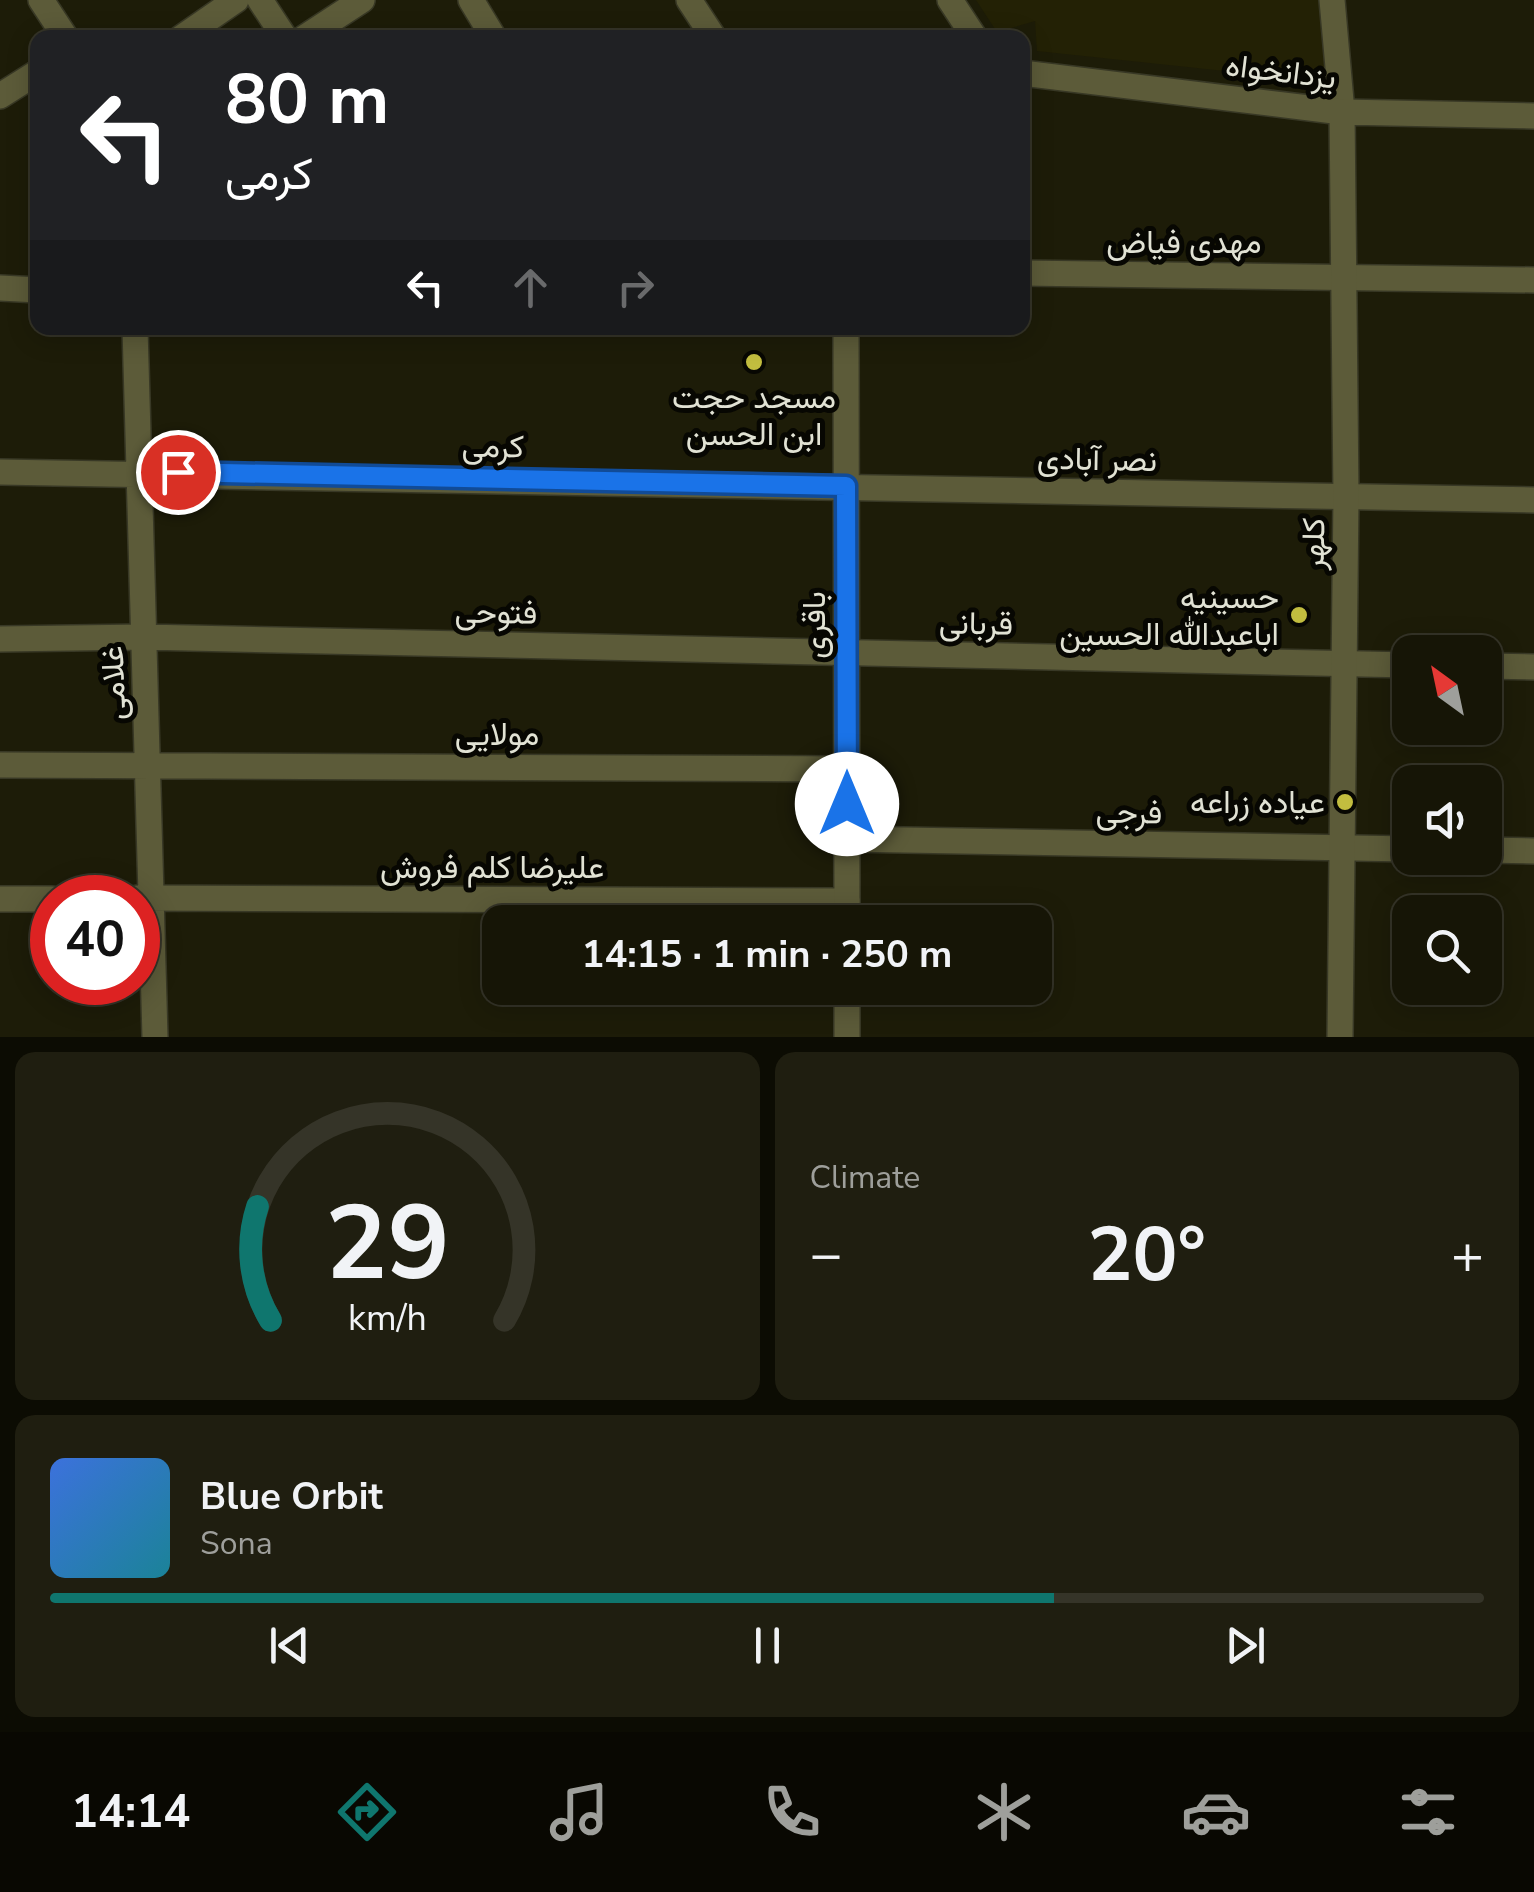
<!DOCTYPE html>
<html lang="en">
<head>
<meta charset="utf-8">
<style>
  :root { --surface:#161506; --page:#1f1e10; --text:#f1f3f6; --muted:#9e9f9b; --line:#353428; --accent:#0f766e }
  body { margin:0; font-family:"Nunito Sans",Vazirmatn,sans-serif; background:var(--page); color:var(--text); height:100vh; display:flex; flex-direction:column; font-size:38px; white-space:nowrap }
  * { box-sizing:border-box; margin:0 }
  p { font-size:32px; color:var(--muted) }
  .icon { flex:none; width:55px; height:55px; fill:none; stroke:currentColor; stroke-width:2; stroke-linecap:round; stroke-linejoin:round }
  .map { position:relative; height:1037px; overflow:hidden }
  .panel { display:flex; flex-direction:column; gap:15px; padding:15px; background:#0c0c03; flex:1 }
  .panel>* { flex:none }
  .top-card { position:absolute; left:30px; top:30px; width:1000px; height:305px; border-radius:20px; box-shadow:0 5px 25px #0003,0 0 0 2px var(--line); background:#202124; color:#fff; overflow:hidden }
  .needle { width:65px; rotate:327deg }
  .tools { position:absolute; left:1392px; top:635px; display:grid; gap:20px }
  .tools a { display:grid; place-items:center; width:110px; height:110px; border-radius:20px; background:var(--surface); box-shadow:0 5px 25px #0003,0 0 0 2px var(--line); font-size:50px }
  .speed { position:absolute; left:30px; top:875px; display:flex; gap:20px; font-size:50px; font-weight:700; text-align:center }
  .speed>* { display:grid; place-content:center; width:130px; height:130px; border-radius:50%; background:var(--surface); box-shadow:0 5px 25px #0003,0 0 0 2px var(--line); line-height:1 }
  .speed .limit { border:15px solid #d22; background:#fff; color:#111 }
  .pin { position:absolute; display:grid; place-items:center; width:85px; height:85px; color:#fff; margin:-42px; border:5px solid #fff; border-radius:50%; box-shadow:0 2px 10px #0007 }
  .me { position:absolute; width:110px; margin:-55px; rotate:0deg; stroke-linejoin:round; filter:drop-shadow(0 0 8px #0008) }
  .turn { display:flex; align-items:center; gap:35px; height:210px; padding:0 30px; font-size:45px }
  .turn .icon { width:130px; height:130px; stroke-width:2.5 }
  .turn b { display:block; font-size:70px; line-height:85px }
  .lanes { display:flex; align-items:center; height:95px; padding:0 30px; background:#0003; justify-content:center; gap:50px; direction:ltr }
  .lanes .off { opacity:.35 }
  .big { font-size:75px; font-weight:700; line-height:1.1 }
  .panel .card { flex:1; display:flex; flex-direction:column; justify-content:center; gap:15px; min-width:0; padding:0 35px; border-radius:20px; background:var(--page) }
  .panel .dial { align-items:center; gap:0 }
  .dial svg { height:260px; overflow:visible; fill:none; stroke:var(--line); stroke-width:7; stroke-linecap:round; text-anchor:middle }
  .dial text { fill:var(--text); stroke:none }
  .song { display:flex; align-items:center; gap:30px }
  .cover { width:120px; height:120px; border-radius:15px; background:linear-gradient(135deg,hsl(220 70% 55%),hsl(190 70% 35%)) }
  .played { height:10px; border-radius:5px; background:linear-gradient(90deg,var(--accent) 70%,var(--line) 70%) }
  .keys { display:flex; justify-content:space-around; direction:ltr }
  .heat { display:flex; justify-content:space-between; align-items:center; font-size:55px; direction:ltr }
  .panel .tiles { flex:1; display:grid; gap:15px; grid-template-columns:1fr 1fr }
  .card:last-child { grid-column:span 2 }
  .trip { position:absolute; left:482px; top:905px; width:570px; height:100px; border-radius:20px; background:var(--surface); box-shadow:0 5px 25px #0003,0 0 0 2px var(--line); font-weight:700; line-height:100px; text-align:center }
  .tab-bar { display:flex; height:160px; justify-content:space-around; align-items:center; background:#090802; color:var(--muted) }
  .tab-bar .icon { width:70px; height:70px }
  .tab-bar .current { color:var(--accent) }
  .tab-bar b { font-size:45px; color:var(--text) }
  .map>svg:first-child { display:block }
</style>
</head>
<body>
<div class="map">
<svg width="1534" height="1037" viewBox="0 0 1534 1037">
  <rect width="100%" height="100%" fill="#1d1c08"/>
  <path fill="#232105" d="M976 0H1325L1327 82 1037 51 1035 21 997 32Z"/>
  <g fill="none" stroke-linecap="round" stroke-linejoin="round">
    <defs>
      <path id="minor" d="M41 0 66 38
        M471 0 494 38
        M689 0 714 38
        M1332 0 1342 112
        M181 38 236 0
        M304 38 362 0
        M0 96 38 72
        M1022 273 1534 280
        M135 328 155 1037
        M0 472 1534 500
        M0 639 144 637 1410 665
        M1485 666 1534 667
        M0 765 847 769
        M847 839 1410 849
        M1485 850 1534 851
        M138 898 847 901
        M0 899H52"/>
      <path id="tertiary" d="M260 0 285 38
        M950 0 975 38
        M1022 73 1342 112 1534 116
        M0 288 38 290
        M846 328 847 922
        M847 988V1037
        M1340 1037 1346 496 1342 112"/>
    </defs>
    <use href="#minor" stroke="#383825" stroke-width="28"/>
    <use href="#tertiary" stroke="#383825" stroke-width="28"/>
    <use href="#minor" stroke="#5c5b39" stroke-width="25"/>
    <use href="#tertiary" stroke="#5c5b39" stroke-width="25"/>
  </g>
  <g fill="none" stroke-linecap="round" stroke-linejoin="round">
    <defs>
      <path id="route" d="M178 472 846 486 847 804"/>
    </defs>
    <use href="#route" stroke="#114b97" stroke-width="25"/>
    <use href="#route" stroke="#1a73e8" stroke-width="18"/>
  </g>
  <g fill="#c2bd3f" stroke="#070702" stroke-width="4">
    <circle cx="754" cy="362" r="10"/>
    <circle cx="1299" cy="615" r="10"/>
    <circle cx="1345" cy="802" r="10"/>
  </g>
  <g text-anchor="middle" stroke-width="10" stroke-linejoin="round" paint-order="stroke">
    <g font-size="32" fill="#e1e2d4" stroke="#070702">
      <text transform="translate(1281 71) rotate(7)" y="11">یزدانخواه</text>
      <text x="1184" y="253">مهدی فیاض</text>
      <text transform="translate(493 446) rotate(1)" y="11">کرمی</text>
      <text transform="translate(1097 459) rotate(1)" y="11">نصر آبادی</text>
      <text transform="translate(1313 544) rotate(-89)" y="11">کلهر</text>
      <text transform="translate(496 612) rotate(1)" y="11">فتوحی</text>
      <text transform="translate(976 623) rotate(1)" y="11">قربانی</text>
      <text transform="translate(814 625) rotate(-90)" y="11">باقری</text>
      <text transform="translate(113 683) rotate(-92)" y="11">غلامی</text>
      <text x="497" y="745">مولایی</text>
      <text transform="translate(1129 812) rotate(1)" y="11">فرجی</text>
      <text x="492" y="878">علیرضا کلم فروش</text>
    </g>
    <g font-size="32" fill="#e1e2d4" stroke="#070702" text-anchor="end">
      <text x="754" y="408" text-anchor="middle">مسجد حجت<tspan x="754" dy="37">ابن الحسن</tspan></text>
      <text x="1279" y="608">حسینیه<tspan x="1279" dy="37">اباعبدالله الحسین</tspan></text>
      <text x="1325" y="813">عیاده زراعه</text>
    </g>
  </g>
</svg>
<div class="tools">
<a><svg class="needle" viewBox="-14 -14 28 28"><path d="M0-13l5 13h-10z" fill="#e53935"/><path d="M0 13l5-13h-10z" fill="#9e9f9b"/></svg></a>
<a><svg class="icon" aria-label="sound" viewBox="0 0 24 24"><path d="M4 9h4l5-4v14l-5-4H4zM17 9q2 3 0 6"/></svg></a>
<a><svg class="icon" aria-label="search" viewBox="0 0 24 24"><circle cx="10" cy="10" r="6"/><path d="M15 15l6 6"/></svg></a>
</div>
<div class="speed"><div class="limit">40</div></div>
<div class="pin" style="left:178px;top:472px;background:#d93025"><svg class="icon" aria-label="arrive" viewBox="0 0 24 24"><path d="M6 21V4h12l-3 4 3 4H6"/></svg></div>
<svg class="me" style="left:847px;top:804px" viewBox="-20 -20 40 40"><circle r="19" fill="#fff"/><path d="M0-13L10 11 0 6-10 11z" fill="#1a73e8"/></svg>
<div class="trip">14:15 · 1 min · 250 m</div>
<div class="top-card">
<div class="turn"><svg class="icon" aria-label="left" viewBox="0 0 24 24"><path d="M17 20v-9H6M10 6l-5 5 5 5"/></svg><div><b>80 m</b>کرمی</div></div>
<div class="lanes"><svg class="icon" aria-label="left" viewBox="0 0 24 24"><path d="M17 20v-9H6M10 6l-5 5 5 5"/></svg><svg class="icon off" aria-label="ahead" viewBox="0 0 24 24"><path d="M12 20V5M6 11l6-6 6 6"/></svg><svg class="icon off" aria-label="right" viewBox="0 0 24 24"><path d="M7 20v-9h11M14 6l5 5-5 5"/></svg></div>
</div>
</div>
<section class="panel">
<div class="tiles">
<div class="card dial"><svg viewBox="0 0 100 80">
<path d="M14 69A42 42 0 1 1 86 69"/>
<path d="M14 69A42 42 0 0 1 10 34" stroke="#0f766e"/>
<text x="50" y="56" font-size="32" font-weight="700">29</text>
<text x="50" y="72" font-size="11">km/h</text>
</svg></div>
<div class="card"><p>Climate</p>
<div class="heat"><a>−</a><b class="big">20°</b><a>+</a></div>
</div>
<div class="card">
<div class="song"><i class="cover"></i><div><b>Blue Orbit</b><p>Sona</p></div></div>
<div class="played"></div>
<div class="keys"><svg class="icon" aria-label="previous" viewBox="0 0 24 24"><path d="M18 5L8 12l10 7zM5 5v14"/></svg><svg class="icon" aria-label="pause" viewBox="0 0 24 24"><path d="M8 5v14M16 5v14"/></svg><svg class="icon" aria-label="next" viewBox="0 0 24 24"><path d="M6 5l10 7-10 7zM19 5v14"/></svg></div>
</div>
</div>
</section>
<nav class="tab-bar">
<b>14:14</b>
<svg class="icon current" aria-label="directions" viewBox="0 0 24 24"><path d="M12 3l9 9-9 9-9-9zM9 14v-3h6M13 9l2 2-2 2"/></svg>
<svg class="icon" aria-label="music" viewBox="0 0 24 24"><path d="M9 18V5l10-2v13"/><circle cx="6" cy="18" r="3"/><circle cx="16" cy="16" r="3"/></svg>
<svg class="icon" aria-label="phone" viewBox="0 0 24 24"><path d="M5 4h4l2 5-3 2q2 4 5 5l2-3 5 2v4C11 20 4 13 5 4z"/></svg>
<svg class="icon" aria-label="climate" viewBox="0 0 24 24"><path d="M12 3v18M4 7l16 10M4 17L20 7"/></svg>
<svg class="icon" aria-label="car" viewBox="0 0 24 24"><path d="M5 17H2v-5l4-1 3-4h7l3 4 3 1v5h-3M9 17h6M6 11h13"/><circle cx="7" cy="17" r="2"/><circle cx="17" cy="17" r="2"/></svg>
<svg class="icon" aria-label="filters" viewBox="0 0 24 24"><path d="M4 7h16M4 17h16"/><circle cx="9" cy="7" r="2"/><circle cx="15" cy="17" r="2"/></svg>
</nav>
</body>
</html>
